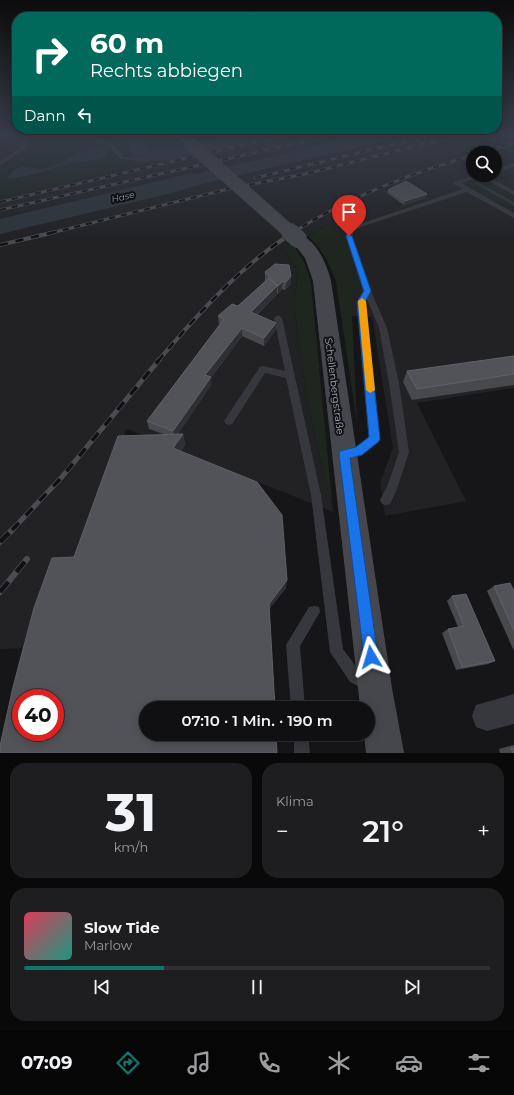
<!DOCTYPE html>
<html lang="de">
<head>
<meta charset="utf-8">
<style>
  :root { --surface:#101012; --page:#1e1e20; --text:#f1f3f6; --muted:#9c9d9f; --line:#303032; --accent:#0f766e }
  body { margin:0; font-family:Montserrat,sans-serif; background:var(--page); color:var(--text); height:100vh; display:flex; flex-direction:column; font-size:15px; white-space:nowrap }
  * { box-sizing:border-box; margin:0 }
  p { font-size:13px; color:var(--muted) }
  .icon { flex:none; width:22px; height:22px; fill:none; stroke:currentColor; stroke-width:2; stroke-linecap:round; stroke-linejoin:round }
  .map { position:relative; height:753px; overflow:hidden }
  .panel { display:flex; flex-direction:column; gap:10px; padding:10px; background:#09090a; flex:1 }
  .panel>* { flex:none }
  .hud { position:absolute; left:12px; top:12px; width:490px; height:122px; border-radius:16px; box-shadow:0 2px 10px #0003,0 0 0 1px var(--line); background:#00695c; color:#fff; overflow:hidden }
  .controls { position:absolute; left:466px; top:146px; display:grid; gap:8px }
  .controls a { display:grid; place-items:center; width:36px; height:36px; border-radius:50%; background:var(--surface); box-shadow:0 2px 10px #0003,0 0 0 1px var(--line); font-size:20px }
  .speed { position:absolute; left:12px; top:689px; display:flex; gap:8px; font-size:20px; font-weight:700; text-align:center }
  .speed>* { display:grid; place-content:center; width:52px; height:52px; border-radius:50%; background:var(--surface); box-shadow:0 2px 10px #0003,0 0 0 1px var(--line); line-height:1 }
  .speed .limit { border:6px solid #d22; background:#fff; color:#111 }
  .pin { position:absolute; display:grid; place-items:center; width:34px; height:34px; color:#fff; margin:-41px -17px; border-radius:50% 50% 50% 0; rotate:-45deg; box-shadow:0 0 4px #0007 }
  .pin .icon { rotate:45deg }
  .me { position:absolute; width:44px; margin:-22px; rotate:353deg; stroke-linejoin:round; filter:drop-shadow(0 0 3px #0008) }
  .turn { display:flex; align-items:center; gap:14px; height:84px; padding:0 12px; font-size:18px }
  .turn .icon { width:52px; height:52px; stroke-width:2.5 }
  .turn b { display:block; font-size:28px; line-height:34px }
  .then { display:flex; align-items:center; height:38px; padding:0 12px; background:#0003; gap:8px; font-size:15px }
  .big { font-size:30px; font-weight:600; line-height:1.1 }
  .panel .tile { flex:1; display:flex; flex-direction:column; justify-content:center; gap:6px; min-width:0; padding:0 14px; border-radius:16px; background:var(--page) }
  .panel .dial { align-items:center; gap:0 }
  .dial b { font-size:52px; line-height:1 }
  .song { display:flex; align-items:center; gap:12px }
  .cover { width:48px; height:48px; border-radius:6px; background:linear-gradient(135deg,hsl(350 70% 55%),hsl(170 70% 35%)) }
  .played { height:4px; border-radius:2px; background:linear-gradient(90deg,var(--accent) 30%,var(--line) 30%) }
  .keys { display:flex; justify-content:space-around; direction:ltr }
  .heat { display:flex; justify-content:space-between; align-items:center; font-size:22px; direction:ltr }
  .panel .tiles { flex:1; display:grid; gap:10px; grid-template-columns:1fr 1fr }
  .tile:last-child { grid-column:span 2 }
  .trip { position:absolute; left:139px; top:701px; width:236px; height:40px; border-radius:20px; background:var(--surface); box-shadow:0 2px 10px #0003,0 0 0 1px var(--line); font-weight:600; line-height:40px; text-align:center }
  .tab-bar { display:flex; height:64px; justify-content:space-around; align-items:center; background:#060607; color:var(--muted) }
  .tab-bar .icon { width:28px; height:28px }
  .tab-bar .selected { color:var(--accent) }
  .tab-bar b { font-size:18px; color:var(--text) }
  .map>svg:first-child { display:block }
</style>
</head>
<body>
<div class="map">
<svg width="514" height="753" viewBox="0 0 514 753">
  <rect width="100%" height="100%" fill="#161618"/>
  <path fill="#222225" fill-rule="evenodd" d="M0 135H29L30 149 0 169Z
    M256 135H514V388L417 403 466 501 385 516 380 483 393 448 372 317 351 316V291L361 287 326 225 308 236 290 242 283 248 298 271 294 305 307 402 333 512 127 429 120 443 78 561 28 648 0 649V197L172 159ZM473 153H495V175H473Z"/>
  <path fill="#1e261f" d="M29 135H171L183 145 168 152 172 159 0 197V169L30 149Z
    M240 135H256L207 149 202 145Z
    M485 180 514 196V211L469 186Z
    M327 225 347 241 361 288 351 292 357 423 336 282C330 264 322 249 308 236Z
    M290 242C301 254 307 266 311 282L333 512 307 402 294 305 298 271 283 248Z"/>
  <path fill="#2c353c" d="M98 149H105L107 154 106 157C94 162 81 161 68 164 49 169 30 177 9 178V176C24 158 29 172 46 168 55 166 62 161 71 156 80 152 89 150 98 149Z
    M192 173 202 184 176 192 0 234V219Z"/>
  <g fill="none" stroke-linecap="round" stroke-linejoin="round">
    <path stroke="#2c353c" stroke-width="3" d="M399 135 404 138
      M477 183 514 204"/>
    <path fill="#2c353c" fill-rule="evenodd" d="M118 135H139L147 148 151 150 181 148 238 135H265L262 139C235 146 159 171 135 156 130 154 130 148 127 143 125 140 121 139 118 135Z
      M366 135H396L393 139 156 195 149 193 146 189 149 185 156 183Z"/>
    <path fill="#37383d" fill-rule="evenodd" d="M22 135H28L26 149 0 165V161L21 147Z
      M85 135C99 134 117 145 124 157L147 158 150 160 147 162 120 159 110 147Z
      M499 156 501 157V159L495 161V157Z
      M514 163V167L495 173V169Z
      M475 175H486L514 191V195L512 194 481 177 461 183 514 213V218L467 192 361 227 354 231 352 236 371 291 387 328 399 383 409 452 397 489 390 504 386 505 382 504 380 500 387 487 399 452 389 383 379 328 367 299 365 302 380 439 379 442C369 449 354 462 341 457L340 454 341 451 355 447 370 437 357 302 363 291 346 236 349 229 357 225 463 189 454 184V182Z
      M278 315 282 318 321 495 343 649 360 672 372 678 374 683 372 688 367 690 350 682 330 652 311 495 286 378 265 373 232 424 229 425 226 424 224 421 260 367 263 366 285 371 274 318Z
      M314 606 319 607 320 612 300 646 305 708H291L286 645 309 607Z
      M294 734H308L310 753H294Z"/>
    <path fill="#37383d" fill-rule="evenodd" d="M514 694V724L487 731 476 727 472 716 476 705Z"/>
    <path fill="#45474d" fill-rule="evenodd" d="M175 135H188L197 144 195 147H187Z
      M298 234C316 239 327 264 331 281L392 688 404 753H366L364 734H368V708H360L358 688 313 281 305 258 290 239 292 236Z"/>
    <defs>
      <path id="rail-far3" d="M479 153 514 143
        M255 178 432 135
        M0 202 285 135
        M0 210 333 135
        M51 233 232 188 305 174 460 135
        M292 233C349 197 409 174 473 155"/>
      <path id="rail-far2" d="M0 245 55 232
        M158 361C198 314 241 265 294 232"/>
      <path id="rail-far1" d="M12 530 61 478 159 360"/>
      <path id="rail" d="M0 542 13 529
        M0 592 27 559"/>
    </defs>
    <use href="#rail-far3" stroke="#4a4c52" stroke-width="3"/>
    <use href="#rail-far2" stroke="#4a4c52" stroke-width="4"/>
    <use href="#rail-far1" stroke="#4a4c52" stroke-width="5"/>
    <use href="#rail" stroke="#4a4c52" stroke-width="6"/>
    <use href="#rail-far3" stroke="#111113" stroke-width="2" stroke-dasharray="6" stroke-linecap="butt"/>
    <use href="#rail-far2" stroke="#111113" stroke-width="2.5" stroke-dasharray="8" stroke-linecap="butt"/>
    <use href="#rail-far1" stroke="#111113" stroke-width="3.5" stroke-dasharray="10" stroke-linecap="butt"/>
    <use href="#rail" stroke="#111113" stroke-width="4.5" stroke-dasharray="13" stroke-linecap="butt"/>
    <path stroke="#45474d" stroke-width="14" d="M191 144 291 233"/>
    <path stroke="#45474d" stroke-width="18" d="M290 232 298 239"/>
  </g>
  <path fill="#47494d" d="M388 190 427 194 426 198 404 205 387 193Z
    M265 272 291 276V284L285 290 282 289 278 294 277 293V294L257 315 276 323 275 331 264 346 242 336 211 378V385L178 434H183L185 444 181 451 286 588 269 609 74 557 163 434 149 429 147 421 220 324H219L218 316 238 306 265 281Z
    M514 356V385L412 400 403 382 407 371Z
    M494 586 514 591V651L487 591Z
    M452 596 495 661 488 664 456 670 442 633 448 629 458 627 447 601Z
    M514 745V753H500L499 749Z"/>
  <path fill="#2f3033" d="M427 194 426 198 404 205 405 201Z
    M291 276V284L285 290 286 282Z
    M283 281 282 289 278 294V286Z
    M277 286V294L251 320V312Z
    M276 323 275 331 264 346V338Z
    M242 328V336L211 378V385L175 439 173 431 205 375Z
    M183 434 185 444 176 459 173 448Z
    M287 580 286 588 268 610 269 604Z"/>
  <path fill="#525359" stroke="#5f6168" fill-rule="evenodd" d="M406 181 427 194 405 201 388 190Z
    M275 264 289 265 291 276 286 282 283 281 278 286 265 272Z
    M269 278 277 286 251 312 276 323 264 338 242 328 205 375 211 377 173 431 147 421 224 319 218 316 232 304 238 306Z
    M514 356V374L417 389 407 371Z
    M183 434 173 448 257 482 282 515 287 580 269 604 275 708H146V734H276L277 753H0V746L13 687 34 608 52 558 74 557 118 436ZM21 698H55V732H21Z
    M510 583 514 591V631L494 586Z
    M466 594 495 661 462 667 448 629 464 626 452 596Z
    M511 748H514V753H513Z"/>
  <linearGradient id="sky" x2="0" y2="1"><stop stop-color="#0c0c0d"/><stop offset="0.56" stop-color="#363c48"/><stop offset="1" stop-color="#363c48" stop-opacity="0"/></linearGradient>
  <rect width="514" height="240" fill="url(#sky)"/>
  <path fill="#1a73e8" stroke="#114b97" d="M347 234 352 236 371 291 365 302 380 439 378 442 362 455 350 458 378 657 376 662 371 664 366 662 364 657 339 454 340 451 356 447 369 437 357 302 364 291 346 236Z"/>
  <path fill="#f59e0b" d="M362 298 366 301 375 390 370 393 366 390 358 301Z"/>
  <g text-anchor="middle" stroke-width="4" stroke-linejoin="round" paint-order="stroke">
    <g font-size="9" font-style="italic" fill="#7f9bb3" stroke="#111113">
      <text transform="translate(123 197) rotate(-13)" y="3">Hase</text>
    </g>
    <g font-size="10" fill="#a8adb8" stroke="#111113">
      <text transform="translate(335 386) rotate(83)" y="4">Schellenbergstraße</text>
    </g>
  </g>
</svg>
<div class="controls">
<a><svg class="icon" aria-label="search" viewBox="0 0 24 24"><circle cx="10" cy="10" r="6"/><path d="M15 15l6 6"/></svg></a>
</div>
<div class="speed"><div class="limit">40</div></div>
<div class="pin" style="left:349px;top:236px;background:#d93025"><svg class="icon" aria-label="arrive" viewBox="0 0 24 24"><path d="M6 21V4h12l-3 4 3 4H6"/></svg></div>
<svg class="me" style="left:371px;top:657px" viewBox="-20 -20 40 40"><path d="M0-17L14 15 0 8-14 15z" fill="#1a73e8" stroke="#fff" stroke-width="4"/></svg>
<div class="trip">07:10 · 1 Min. · 190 m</div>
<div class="hud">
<div class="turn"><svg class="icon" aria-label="right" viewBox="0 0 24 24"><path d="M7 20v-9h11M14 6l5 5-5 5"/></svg><div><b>60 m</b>Rechts abbiegen</div></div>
<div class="then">Dann<svg class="icon" aria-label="left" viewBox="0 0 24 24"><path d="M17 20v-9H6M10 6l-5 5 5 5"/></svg></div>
</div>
</div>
<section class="panel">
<div class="tiles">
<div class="tile dial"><b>31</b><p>km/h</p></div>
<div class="tile"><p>Klima</p>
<div class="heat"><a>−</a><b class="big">21°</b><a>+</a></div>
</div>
<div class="tile">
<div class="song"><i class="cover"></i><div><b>Slow Tide</b><p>Marlow</p></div></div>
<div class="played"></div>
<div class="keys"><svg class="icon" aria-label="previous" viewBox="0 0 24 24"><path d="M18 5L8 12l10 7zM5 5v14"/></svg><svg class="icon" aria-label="pause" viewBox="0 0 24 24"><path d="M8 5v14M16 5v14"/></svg><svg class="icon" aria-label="next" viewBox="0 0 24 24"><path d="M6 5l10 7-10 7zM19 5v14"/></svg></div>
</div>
</div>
</section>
<nav class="tab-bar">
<b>07:09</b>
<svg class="icon selected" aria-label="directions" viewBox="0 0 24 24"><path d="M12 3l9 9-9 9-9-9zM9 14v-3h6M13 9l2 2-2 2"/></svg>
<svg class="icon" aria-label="music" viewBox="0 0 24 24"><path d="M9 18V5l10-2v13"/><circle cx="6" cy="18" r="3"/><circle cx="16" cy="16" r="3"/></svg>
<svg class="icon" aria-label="phone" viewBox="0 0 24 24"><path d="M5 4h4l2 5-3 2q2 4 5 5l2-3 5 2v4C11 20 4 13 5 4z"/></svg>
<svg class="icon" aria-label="climate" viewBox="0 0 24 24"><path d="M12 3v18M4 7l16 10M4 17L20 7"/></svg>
<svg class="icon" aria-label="car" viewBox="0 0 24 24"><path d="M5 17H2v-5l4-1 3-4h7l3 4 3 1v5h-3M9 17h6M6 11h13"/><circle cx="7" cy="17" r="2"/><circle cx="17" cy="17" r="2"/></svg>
<svg class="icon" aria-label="filters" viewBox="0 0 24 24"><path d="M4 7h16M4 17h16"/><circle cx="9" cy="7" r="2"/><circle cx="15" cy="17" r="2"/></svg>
</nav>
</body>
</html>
